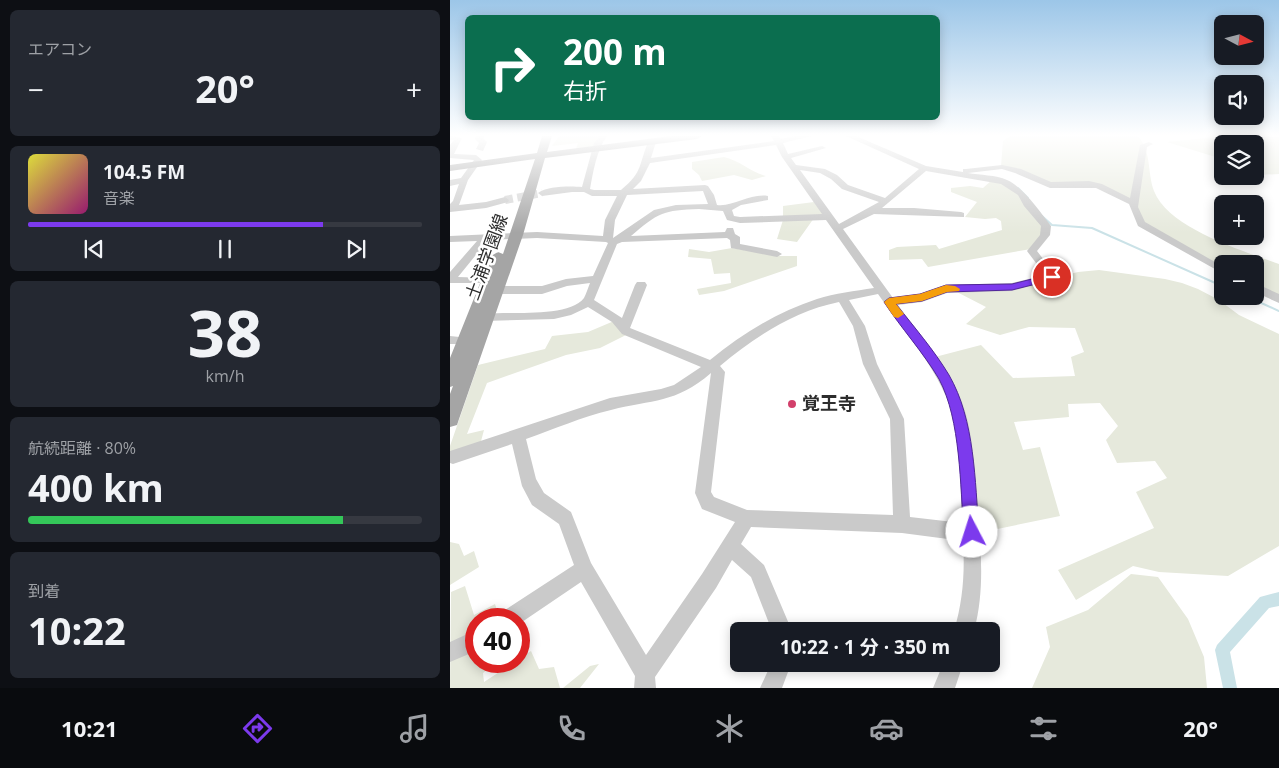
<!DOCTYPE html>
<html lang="ja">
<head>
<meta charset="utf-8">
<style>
  :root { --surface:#171b24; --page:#242831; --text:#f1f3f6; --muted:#9ea1a6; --line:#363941; --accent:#7c3aed }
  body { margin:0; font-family:"Open Sans","Noto Sans JP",sans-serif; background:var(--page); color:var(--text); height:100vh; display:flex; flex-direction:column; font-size:19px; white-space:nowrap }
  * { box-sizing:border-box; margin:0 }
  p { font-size:16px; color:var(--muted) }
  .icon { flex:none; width:28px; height:28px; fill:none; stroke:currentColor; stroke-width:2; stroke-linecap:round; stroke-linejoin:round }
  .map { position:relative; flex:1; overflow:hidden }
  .sheet { display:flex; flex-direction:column; gap:10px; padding:10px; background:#0d0f14; width:450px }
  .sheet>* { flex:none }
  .guide { position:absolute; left:15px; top:15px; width:475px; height:105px; border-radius:8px; box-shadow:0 2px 12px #0003; background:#0b6e4f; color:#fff; overflow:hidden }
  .needle { width:32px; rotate:97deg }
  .buttons { position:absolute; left:764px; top:15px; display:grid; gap:10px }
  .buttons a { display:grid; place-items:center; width:50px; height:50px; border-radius:8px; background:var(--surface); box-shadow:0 2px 12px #0003; font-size:25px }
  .speed { position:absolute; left:15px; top:608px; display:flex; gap:10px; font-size:25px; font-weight:700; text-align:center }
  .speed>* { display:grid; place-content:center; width:65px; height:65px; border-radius:50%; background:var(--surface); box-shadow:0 2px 12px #0003; line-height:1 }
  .speed .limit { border:8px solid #d22; background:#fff; color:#111 }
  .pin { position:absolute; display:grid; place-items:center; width:42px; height:42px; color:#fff; margin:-21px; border:2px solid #fff; border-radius:50%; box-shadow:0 1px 5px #0007 }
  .me { position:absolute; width:55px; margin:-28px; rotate:355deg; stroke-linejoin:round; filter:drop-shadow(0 0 4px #0008) }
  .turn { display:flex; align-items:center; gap:18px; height:105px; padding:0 15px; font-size:22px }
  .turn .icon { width:65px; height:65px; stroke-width:2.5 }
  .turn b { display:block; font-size:35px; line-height:42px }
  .big { font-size:38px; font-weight:700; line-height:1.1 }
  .sheet .widget { flex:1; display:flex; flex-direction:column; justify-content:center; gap:8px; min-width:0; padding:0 18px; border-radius:8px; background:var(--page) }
  .sheet .dial { align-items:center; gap:0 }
  .dial b { font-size:65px; line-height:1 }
  .song { display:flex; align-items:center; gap:15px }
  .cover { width:60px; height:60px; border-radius:8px; background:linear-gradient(135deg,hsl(60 70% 55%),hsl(320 70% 35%)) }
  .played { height:5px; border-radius:2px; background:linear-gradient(90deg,var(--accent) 75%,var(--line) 75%) }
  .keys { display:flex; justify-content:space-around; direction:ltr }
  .heat { display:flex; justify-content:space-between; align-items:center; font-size:28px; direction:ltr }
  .charge { height:8px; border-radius:4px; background:linear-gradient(90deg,#34c759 80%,var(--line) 0) }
  .trip { position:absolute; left:280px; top:622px; width:270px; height:50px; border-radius:8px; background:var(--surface); box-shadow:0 2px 12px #0003; font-weight:700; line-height:50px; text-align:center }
  .tab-bar { display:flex; height:80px; justify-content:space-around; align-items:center; background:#090b0e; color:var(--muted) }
  .tab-bar .icon { width:35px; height:35px }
  .tab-bar .on { color:var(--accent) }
  .tab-bar b { font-size:22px; color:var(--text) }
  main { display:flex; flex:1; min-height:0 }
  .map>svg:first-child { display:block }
</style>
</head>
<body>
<main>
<section class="sheet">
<div class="widget"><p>エアコン</p>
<div class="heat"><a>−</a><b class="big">20°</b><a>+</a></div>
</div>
<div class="widget">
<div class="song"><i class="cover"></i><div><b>104.5 FM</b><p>音楽</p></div></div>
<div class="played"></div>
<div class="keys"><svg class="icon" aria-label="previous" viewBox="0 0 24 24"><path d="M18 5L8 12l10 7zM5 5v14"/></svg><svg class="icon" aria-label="pause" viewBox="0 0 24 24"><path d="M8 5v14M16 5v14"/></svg><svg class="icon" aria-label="next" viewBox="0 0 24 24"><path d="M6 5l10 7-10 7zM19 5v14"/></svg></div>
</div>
<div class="widget dial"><b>38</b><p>km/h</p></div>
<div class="widget"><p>航続距離 · 80%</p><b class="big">400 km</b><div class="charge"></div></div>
<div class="widget"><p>到着</p><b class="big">10:22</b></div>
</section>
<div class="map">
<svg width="829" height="688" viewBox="0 0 829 688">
  <rect width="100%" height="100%" fill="#fff"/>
  <path fill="#e6e9dc" d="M109 136H152L144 146 126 149 128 143 102 146Z
    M560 136H688C702 153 697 172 704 191 719 229 794 251 829 264V297L805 285V264H772V268L695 226 686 207 653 186 605 184 551 166 553 141Z
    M783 136 829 137V174L805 175V144H772V159L717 142 767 137 773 140 788 139Z
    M274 157C291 161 300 172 316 176L302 180 284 175 252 181 249 175 242 169V162Z
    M542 180 563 187 593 222V233L581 249 478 267 472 259 439 260V250L447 247 486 245 489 249 552 230 551 221 546 218 535 219 515 217 527 202 501 192V188L520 186 533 188Z
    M364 202 374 215 364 218 347 242 327 239 333 220V206Z
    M282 248 328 256H347V266L274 291 249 295 247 289 281 283 280 273 264 274 261 259 238 257 239 249 259 252Z
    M649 270 715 279 732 283 748 289 769 300 789 315 829 334V546L778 576 709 572 683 566 626 600 608 570 704 528 686 492 717 478 705 461 667 463 656 440 668 426 650 403 618 404 619 417 564 422 573 450 590 447 610 516 528 533 522 455 485 357 531 345 563 378 625 376 621 357 634 352 625 328 579 327 550 335 516 324 536 307 503 290 563 288 628 272Z
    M164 321 176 335 150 348 116 355 37 383 17 434 34 430 30 445 0 454V446L28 365 95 349 102 336 138 332Z
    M0 542 9 544 14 556 24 551 29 567 0 585Z
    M681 574 708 577 738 619 754 657 757 688H582L600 647 596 627 638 610Z
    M15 586 24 615 45 604 50 619H26V661H47L33 673 34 682 66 661H69V659L81 651 89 669 104 667 110 688H0L1 592Z
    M149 664 130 688H113L140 666Z"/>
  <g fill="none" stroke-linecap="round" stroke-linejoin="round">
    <path stroke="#cae2e7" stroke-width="2" d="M568 188 578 198
      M592 216 602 225 642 228 772 286
      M796 296 829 311"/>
    <path fill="#cae2e7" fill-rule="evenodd" d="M829 592V606L819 608 780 652 787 688H773L765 650 767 645 810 597Z"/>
    <path stroke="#d5d5d5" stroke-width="8" stroke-dasharray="8 4.5" stroke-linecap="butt" d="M55 200 92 193"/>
    <path fill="#cacaca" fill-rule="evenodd" d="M0 136 12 138 4 154 26 155 32 160 18 180 9 205 36 202 55 197 59 200 58 202 36 208 0 212V204L3 201 9 184 0 186V180L11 178 24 160 0 158V145L4 140H0Z
      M26 136H34L33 138 37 142 33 151 26 149 29 143 25 139Z
      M150 136H157C147 149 143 172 140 189L144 190H171C194 171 188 165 199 140L206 142 201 158 324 141 321 136H329L330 139 346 136H361L333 143 338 154 372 146 376 148 341 158 346 165 375 169 387 175 398 185 435 198 469 169 396 136H406L476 166 513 172V169H516L552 165 571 169 601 182 639 181 652 184 680 198 690 145 699 142 703 144 697 147 688 207 695 222 772 266V273L688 226 679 204 646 188H600L565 173 552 169 518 173C530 175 546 175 557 180 573 187 590 212 601 226L600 235 587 251 607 277 606 279 562 291 497 293 472 302 448 305C469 334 495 363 510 397 523 428 524 465 527 498 530 543 536 587 524 631H504C513 601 515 572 513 541L452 533 301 527 291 544 314 565 342 631H322L301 577 282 560 266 588 205 677 206 688H184L185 676 131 582 69 624V619H49L52 612 124 565 109 524 82 505 72 486 62 444 3 464 0 463V451L160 398 211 389 224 385 251 367 172 334 162 322 138 307 121 315 104 319 33 321 31 318 33 315 37 314C60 311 119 318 134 298 136 294 138 288 140 283L117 286 92 294H48L42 290 48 286H92L116 279 143 276 158 243 156 242 87 238 38 240 8 277 39 278 43 279 44 281 43 283H0V272L27 241 0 242V236L87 232 153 236 155 220 167 196H142L134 192H122L92 196 88 193C97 186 120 186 132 187L144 143ZM326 145 332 157 372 214 290 217 284 216 282 210 291 205 318 200V196C300 193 284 207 267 205L264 195 258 186 255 185 183 189 191 181 200 163ZM350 170 370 173 381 179 392 189 429 202 389 224ZM476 171 551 184 568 195 574 206 591 226 590 235 577 251 595 275 562 283 496 285 470 294 443 298 393 229 424 214 514 217V213L511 212 464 208H432ZM253 191 258 204 226 205 204 210 163 238 165 220 177 195ZM249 209 273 211 277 220 290 223 376 220 424 288C405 291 385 293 367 299 327 312 292 334 260 360L180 328 197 285 195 282H187L185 285 172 318 144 300 167 244 172 242 277 238 280 240 281 248 327 257 332 254 327 251 290 244V237L285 234 283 228H277L275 232 181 236C208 213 213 210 249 209ZM428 294C449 324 484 365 497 399 512 437 510 483 512 523L460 517 454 419 427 364 415 326 399 300ZM389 302 403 326 413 364 440 419 443 515 297 510 264 497 261 492 275 372 270 366C305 337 344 311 389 302ZM261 373 245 493 252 509 285 522 252 574 196 655 141 563 121 512 94 493 86 479 76 439C104 429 132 417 161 410 203 399 225 404 261 373Z
      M805 283 829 294V303L805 292Z
      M0 336 19 338 21 341 19 344H0Z
      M26 630V651L0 662V642Z
      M321 664H341L332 688H310Z
      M493 664H513L505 688H483Z"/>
    <path fill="#a5a5a5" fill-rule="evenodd" d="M92 136H102L97 152 221 136H252L247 139 95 158 73 235 9 419 7 425 0 427V394L3 386 0 387V358L41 256 48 252 53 254 85 159 0 171V165L87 153Z"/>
  </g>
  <linearGradient id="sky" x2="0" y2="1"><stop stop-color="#9cc6e8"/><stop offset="0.58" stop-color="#fff"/><stop offset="1" stop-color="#fff" stop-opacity="0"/></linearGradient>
  <rect width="829" height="233" fill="url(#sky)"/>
  <path fill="#7c3aed" stroke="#51269a" d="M602 274 606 275V279L562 290 497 292 472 301 446 304C464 327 484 350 499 375 525 420 525 482 529 532L527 538 522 540 516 538 514 532C510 487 511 420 489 379 473 352 451 328 434 302L439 298 470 294 496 285 562 284Z"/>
  <path fill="#f59e0b" d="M496 285 505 286 510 289 509 291 497 292 472 301 446 304 454 314 448 318 444 317 434 302 439 298 470 294Z"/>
  <circle fill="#d2406b" stroke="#fff" stroke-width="2" cx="342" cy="404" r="5"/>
  <g text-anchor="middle" stroke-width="5" stroke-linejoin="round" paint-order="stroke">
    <g font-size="18" fill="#2d2d2d" stroke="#fff">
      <text transform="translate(37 257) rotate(-70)" y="6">土浦学園線</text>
    </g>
    <g font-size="18" font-weight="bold" fill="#2d2d2d" stroke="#fff" text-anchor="start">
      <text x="352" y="410">覚王寺</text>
    </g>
  </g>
</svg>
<div class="buttons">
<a><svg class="needle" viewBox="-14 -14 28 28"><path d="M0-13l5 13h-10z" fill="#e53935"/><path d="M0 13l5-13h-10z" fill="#9ea1a6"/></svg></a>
<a><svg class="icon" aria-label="sound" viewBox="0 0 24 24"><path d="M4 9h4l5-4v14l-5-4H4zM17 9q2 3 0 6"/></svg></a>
<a><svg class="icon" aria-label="layers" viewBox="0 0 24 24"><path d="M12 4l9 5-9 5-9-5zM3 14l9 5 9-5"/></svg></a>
<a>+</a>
<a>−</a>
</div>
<div class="speed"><div class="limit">40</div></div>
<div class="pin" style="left:602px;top:277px;background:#d93025"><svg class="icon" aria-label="arrive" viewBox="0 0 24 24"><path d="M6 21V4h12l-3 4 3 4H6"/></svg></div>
<svg class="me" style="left:522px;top:532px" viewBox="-20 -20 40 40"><circle r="19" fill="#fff"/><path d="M0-13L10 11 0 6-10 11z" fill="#7c3aed"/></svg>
<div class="trip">10:22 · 1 分 · 350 m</div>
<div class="guide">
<div class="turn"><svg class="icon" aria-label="right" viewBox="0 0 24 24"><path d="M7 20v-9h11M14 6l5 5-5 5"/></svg><div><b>200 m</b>右折</div></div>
</div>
</div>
</main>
<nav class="tab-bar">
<b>10:21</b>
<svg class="icon on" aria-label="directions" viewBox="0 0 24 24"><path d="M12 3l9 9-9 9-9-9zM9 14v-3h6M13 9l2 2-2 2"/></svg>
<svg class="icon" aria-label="music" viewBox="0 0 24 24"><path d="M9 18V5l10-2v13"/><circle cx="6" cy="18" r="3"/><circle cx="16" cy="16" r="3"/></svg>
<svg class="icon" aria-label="phone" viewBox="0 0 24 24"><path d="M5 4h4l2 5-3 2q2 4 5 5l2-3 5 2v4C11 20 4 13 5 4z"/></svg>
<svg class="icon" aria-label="climate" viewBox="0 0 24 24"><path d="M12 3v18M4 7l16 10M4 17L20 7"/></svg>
<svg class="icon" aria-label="car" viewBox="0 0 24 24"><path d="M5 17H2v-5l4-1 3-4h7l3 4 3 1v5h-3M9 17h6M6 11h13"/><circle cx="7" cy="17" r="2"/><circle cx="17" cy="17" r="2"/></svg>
<svg class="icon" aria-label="filters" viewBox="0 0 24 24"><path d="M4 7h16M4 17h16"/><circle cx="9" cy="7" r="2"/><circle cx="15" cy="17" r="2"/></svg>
<b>20°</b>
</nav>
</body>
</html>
